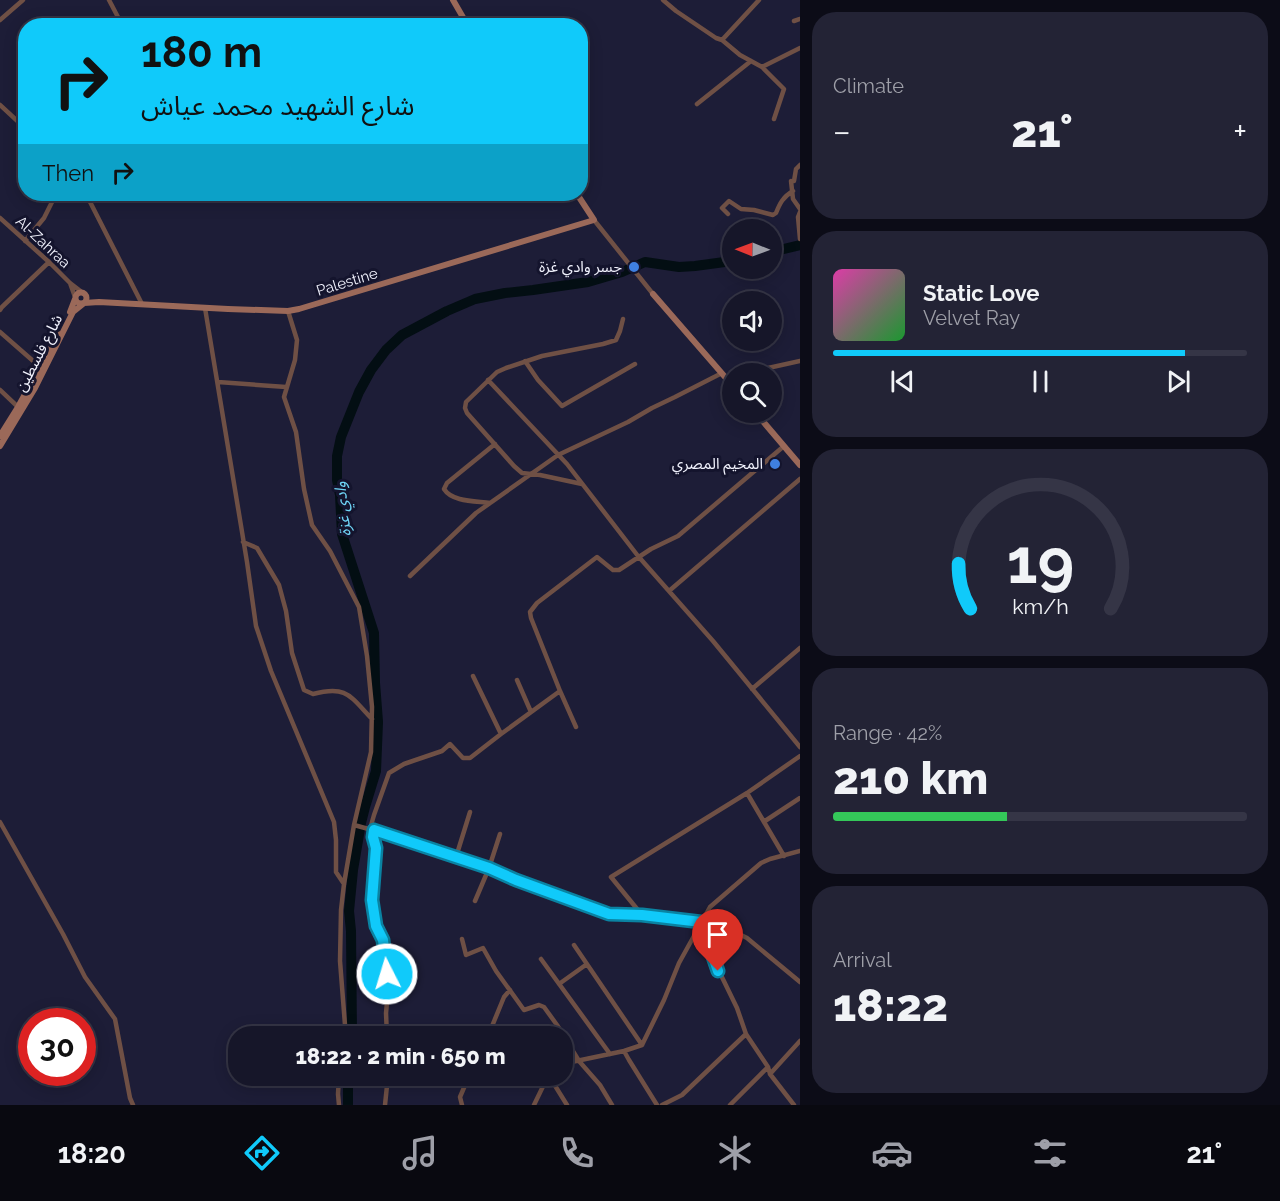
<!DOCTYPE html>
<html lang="en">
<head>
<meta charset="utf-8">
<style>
  :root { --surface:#161629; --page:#232335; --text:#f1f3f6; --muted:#9e9fa8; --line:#353546; --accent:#10cafa }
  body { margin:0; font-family:Raleway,"Noto Sans Arabic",sans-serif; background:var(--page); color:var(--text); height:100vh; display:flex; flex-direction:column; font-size:22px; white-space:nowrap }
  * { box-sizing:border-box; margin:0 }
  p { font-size:20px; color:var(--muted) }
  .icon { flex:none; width:33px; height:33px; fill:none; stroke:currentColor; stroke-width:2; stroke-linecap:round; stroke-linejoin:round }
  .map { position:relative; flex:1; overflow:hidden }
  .sheet { display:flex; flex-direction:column; gap:12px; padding:12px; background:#0c0c17; width:480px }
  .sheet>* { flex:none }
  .guide { position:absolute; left:18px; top:18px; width:570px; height:183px; border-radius:24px; box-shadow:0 3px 15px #0003,0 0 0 2px var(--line); background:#10cafa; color:#111; overflow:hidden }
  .needle { width:39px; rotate:271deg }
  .controls { position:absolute; left:722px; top:219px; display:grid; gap:12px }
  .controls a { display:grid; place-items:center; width:60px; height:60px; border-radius:50%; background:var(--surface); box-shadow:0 3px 15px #0003,0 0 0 2px var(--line); font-size:30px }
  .speed { position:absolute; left:18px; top:1008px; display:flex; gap:12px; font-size:30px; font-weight:700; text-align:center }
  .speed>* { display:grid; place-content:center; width:78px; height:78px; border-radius:50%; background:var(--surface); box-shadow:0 3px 15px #0003,0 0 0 2px var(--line); line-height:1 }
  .speed .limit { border:9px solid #d22; background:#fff; color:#111 }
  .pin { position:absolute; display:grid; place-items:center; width:51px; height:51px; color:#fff; margin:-62px -26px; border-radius:50% 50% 50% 0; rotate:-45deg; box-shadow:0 0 6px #0007 }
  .pin .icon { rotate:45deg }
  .me { position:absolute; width:66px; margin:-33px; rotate:355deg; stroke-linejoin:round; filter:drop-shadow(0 0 4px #0008) }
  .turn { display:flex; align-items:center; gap:21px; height:126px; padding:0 24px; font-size:27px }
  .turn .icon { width:78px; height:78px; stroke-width:2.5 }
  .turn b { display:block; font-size:42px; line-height:51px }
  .then { display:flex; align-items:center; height:57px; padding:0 24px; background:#0003; gap:12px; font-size:22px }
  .big { font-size:45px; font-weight:800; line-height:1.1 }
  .sheet .card { flex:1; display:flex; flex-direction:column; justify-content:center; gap:9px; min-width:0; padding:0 21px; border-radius:24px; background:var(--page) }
  .sheet .dial { align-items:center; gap:0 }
  .dial svg { height:156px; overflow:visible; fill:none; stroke:var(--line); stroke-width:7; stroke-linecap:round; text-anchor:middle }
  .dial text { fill:var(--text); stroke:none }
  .song { display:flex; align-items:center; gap:18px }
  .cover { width:72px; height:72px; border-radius:9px; background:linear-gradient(135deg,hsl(320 70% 55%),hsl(130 70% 35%)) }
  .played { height:6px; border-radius:3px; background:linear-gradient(90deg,var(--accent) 85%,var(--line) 85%) }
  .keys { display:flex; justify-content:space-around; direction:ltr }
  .heat { display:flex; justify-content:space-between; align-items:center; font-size:33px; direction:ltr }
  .charge { height:9px; border-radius:4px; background:linear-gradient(90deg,#34c759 42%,var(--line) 0) }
  .trip { position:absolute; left:228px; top:1026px; width:345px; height:60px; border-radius:24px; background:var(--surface); box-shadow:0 3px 15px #0003,0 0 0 2px var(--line); font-weight:800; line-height:60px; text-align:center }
  .tabs { display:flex; height:96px; justify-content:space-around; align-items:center; background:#090910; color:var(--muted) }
  .tabs .icon { width:42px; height:42px }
  .tabs .on { color:var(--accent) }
  .tabs b { font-size:27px; color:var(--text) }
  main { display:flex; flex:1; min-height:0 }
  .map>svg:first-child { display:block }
</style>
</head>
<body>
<main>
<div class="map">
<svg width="800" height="1105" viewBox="0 0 800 1105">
  <rect width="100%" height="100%" fill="#1d1d37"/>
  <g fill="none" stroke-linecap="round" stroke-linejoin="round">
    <path stroke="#030e13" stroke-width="10" d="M771 252 800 245
      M352 1036 351 931 349 911 353 870 361 823 365 807 376 771 378 722 375 683 374 633 342 534 340 495 337 480V456L341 437 359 392 371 370 386 350 402 335 447 311 475 299 505 293 533 290 588 282 622 272 645 262 679 267 695 266 732 261
      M348 1105V1076"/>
    <path stroke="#6f5045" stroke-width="4.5" d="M109 0 119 19
      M663 0 676 11 716 38 722 40 740 55 762 67 784 89 774 119
      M0 20 23 0
      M794 21 800 19
      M722 40 759 0
      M762 67 800 48
      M697 104 751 61
      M0 105 26 129
      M791 181 793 199 800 209
      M794 181 796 169 800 165
      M86 194 142 304
      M800 212 798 217 800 239
      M728 214 722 208 729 201 741 209 754 210 773 215 776 213C780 203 783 197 793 191
      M0 218 49 262 70 283 83 293
      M594 220 653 294
      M25 241 44 218 56 194
      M70 283 75 297
      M205 308 247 562 256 626 271 671 334 822 336 840V872L344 884
      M0 310 2 307 49 262
      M288 311 297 340 295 360 284 397 296 432 304 489 312 525 330 551 359 607 367 656 372 707 371 752 354 825 344 884 341 910 340 961 345 1025 343 1036
      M0 332 40 367
      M525 361 538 380 562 406 635 364
      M741 374 800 361
      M488 380 567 464 638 556 713 641 800 747
      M218 382 286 387
      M0 390 18 407
      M582 484 540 475 522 473 514 466 467 413 465 408 466 402 497 372 506 368 542 356 603 344 616 340 620 331 623 319
      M490 503C476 501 452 502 444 489L447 483 495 444
      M243 542 257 548 279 585 286 611 292 653 304 690 313 694C347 685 350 696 372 719
      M410 576 476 513 558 455 628 422 652 408 675 397 722 373
      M669 591 800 479
      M473 676 501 734
      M517 680 531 712
      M752 689 800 648
      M560 691 576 727
      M747 793 800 756
      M765 821 800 798
      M0 822 63 934 85 977 115 1019 130 1098 133 1105
      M354 825 387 834 489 868 516 880 609 914 642 915 701 922 713 921 747 938 800 982
      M370 829 374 815 389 773 404 764 442 751 450 744 463 758H470L501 734 560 691 531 618 530 612 537 603 597 557 613 570H619L651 549 678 536 784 446
      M374 830 373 837 376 848 372 900 376 925 383 940 388 992 386 1013 387 1036
      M456 857 470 812
      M475 901 489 868 500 834
      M642 915 611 877 747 793 784 856
      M701 922 719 971 737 1008 746 1034 768 1067 770 1074 794 1105
      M462 939 466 955 483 948 496 971 524 1010 539 1005 544 1007 557 1025 579 1061 600 1085 612 1105
      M574 945 642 1045
      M541 959 610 1054
      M559 984 587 964
      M488 1036 504 997 510 990
      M624 1051 629 1060 657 1105
      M562 1064 624 1051 642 1045 664 1000 679 963 710 907 761 863 770 859 800 851
      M770 1074 800 1041
      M339 1076 338 1094 339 1105
      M549 1076 567 1105
      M385 1105 388 1076
      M462 1105 460 1097 469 1076
      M534 1105 548 1076
      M662 1105 682 1095 746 1034
      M730 1105 768 1067"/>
    <path stroke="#9b6959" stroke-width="6" d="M453 0 468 26
      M75.5 298a5.5 5.5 0 1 1 11 0a5.5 5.5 0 1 1-11 0Z
      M653 294 732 385
      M84 303 99 302 228 309 288 311 299 309 594 220 577 194
      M70 312 75 299
      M755 412 800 465
      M0 436 18 407 58 334
      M0 446 35 388 73 312 83 304"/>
  </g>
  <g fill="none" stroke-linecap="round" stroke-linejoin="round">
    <defs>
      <path id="route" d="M387 974 383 940 376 926 372 900 376 848 373 837 374 830 489 868 516 880 609 914 642 915 701 922 718 971"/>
    </defs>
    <use href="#route" stroke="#0a83a2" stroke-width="15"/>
    <use href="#route" stroke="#10cafa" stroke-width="10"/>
  </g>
  <g fill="#3f7fe0" stroke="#14142d" stroke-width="2">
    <circle cx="634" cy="267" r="6"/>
    <circle cx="775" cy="464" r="6"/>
  </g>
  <g text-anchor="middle" stroke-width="6" stroke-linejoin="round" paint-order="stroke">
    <g font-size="15" fill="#f1f2fd" stroke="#14142d">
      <text transform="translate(43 242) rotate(43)" y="5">Al-Zahraa</text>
      <text transform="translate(347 282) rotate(-17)" y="5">Palestine</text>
      <text transform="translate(39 353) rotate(-63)" y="5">شارع فلسطين</text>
    </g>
    <g font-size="15" fill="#f1f2fd" stroke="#14142d" text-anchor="end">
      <text x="622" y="272">جسر وادي غزة</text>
      <text x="763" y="469">المخيم المصري</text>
    </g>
    <g font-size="16" font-style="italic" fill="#6fd5f6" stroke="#14142d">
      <text transform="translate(342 509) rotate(-96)" y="6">وادي غزة</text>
    </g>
  </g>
</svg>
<div class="controls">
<a><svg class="needle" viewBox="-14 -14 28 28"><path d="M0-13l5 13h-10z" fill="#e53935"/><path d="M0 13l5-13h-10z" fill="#9e9fa8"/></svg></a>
<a><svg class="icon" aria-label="sound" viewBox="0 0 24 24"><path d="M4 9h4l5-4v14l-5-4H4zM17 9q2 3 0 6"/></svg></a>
<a><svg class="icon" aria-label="search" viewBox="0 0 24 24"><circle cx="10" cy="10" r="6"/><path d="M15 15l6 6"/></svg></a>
</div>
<div class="speed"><div class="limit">30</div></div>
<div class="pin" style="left:718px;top:971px;background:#d93025"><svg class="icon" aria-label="arrive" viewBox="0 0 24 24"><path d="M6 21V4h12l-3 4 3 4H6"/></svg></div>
<svg class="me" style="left:387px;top:974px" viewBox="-20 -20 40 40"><circle r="17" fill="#10cafa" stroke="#fff" stroke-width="3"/><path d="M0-11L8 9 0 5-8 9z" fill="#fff"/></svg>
<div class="trip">18:22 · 2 min · 650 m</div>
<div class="guide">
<div class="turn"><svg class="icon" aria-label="right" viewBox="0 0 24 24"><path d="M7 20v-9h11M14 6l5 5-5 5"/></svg><div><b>180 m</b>شارع الشهيد محمد عياش</div></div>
<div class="then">Then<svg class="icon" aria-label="right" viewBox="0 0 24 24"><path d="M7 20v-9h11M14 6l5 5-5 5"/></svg></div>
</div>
</div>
<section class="sheet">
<div class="card"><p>Climate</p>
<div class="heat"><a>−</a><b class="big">21°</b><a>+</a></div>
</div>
<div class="card">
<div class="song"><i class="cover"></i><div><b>Static Love</b><p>Velvet Ray</p></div></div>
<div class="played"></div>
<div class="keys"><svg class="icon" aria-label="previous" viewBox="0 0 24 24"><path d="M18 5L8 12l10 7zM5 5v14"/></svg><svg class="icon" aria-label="pause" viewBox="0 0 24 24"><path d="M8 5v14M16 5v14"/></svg><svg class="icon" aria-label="next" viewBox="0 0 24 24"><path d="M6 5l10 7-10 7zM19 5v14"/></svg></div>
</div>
<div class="card dial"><svg viewBox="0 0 100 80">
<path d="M14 69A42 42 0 1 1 86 69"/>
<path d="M14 69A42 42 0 0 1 8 46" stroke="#10cafa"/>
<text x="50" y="56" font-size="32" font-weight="700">19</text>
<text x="50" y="72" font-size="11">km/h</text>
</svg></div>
<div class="card"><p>Range · 42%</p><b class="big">210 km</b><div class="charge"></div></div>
<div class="card"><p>Arrival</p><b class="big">18:22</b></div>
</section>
</main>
<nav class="tabs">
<b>18:20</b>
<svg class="icon on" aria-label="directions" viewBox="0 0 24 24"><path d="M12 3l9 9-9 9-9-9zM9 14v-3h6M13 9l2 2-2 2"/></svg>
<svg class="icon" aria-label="music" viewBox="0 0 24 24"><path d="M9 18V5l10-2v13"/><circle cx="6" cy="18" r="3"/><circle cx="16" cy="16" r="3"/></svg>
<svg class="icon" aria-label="phone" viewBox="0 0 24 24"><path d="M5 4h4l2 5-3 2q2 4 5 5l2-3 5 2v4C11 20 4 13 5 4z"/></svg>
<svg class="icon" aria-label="climate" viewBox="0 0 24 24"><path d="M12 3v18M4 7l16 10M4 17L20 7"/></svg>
<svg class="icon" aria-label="car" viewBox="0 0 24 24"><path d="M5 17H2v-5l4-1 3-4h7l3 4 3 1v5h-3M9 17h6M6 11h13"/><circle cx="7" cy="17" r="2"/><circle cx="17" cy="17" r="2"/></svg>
<svg class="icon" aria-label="filters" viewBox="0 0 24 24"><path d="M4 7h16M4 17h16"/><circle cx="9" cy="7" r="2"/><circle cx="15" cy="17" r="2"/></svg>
<b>21°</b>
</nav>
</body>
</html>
